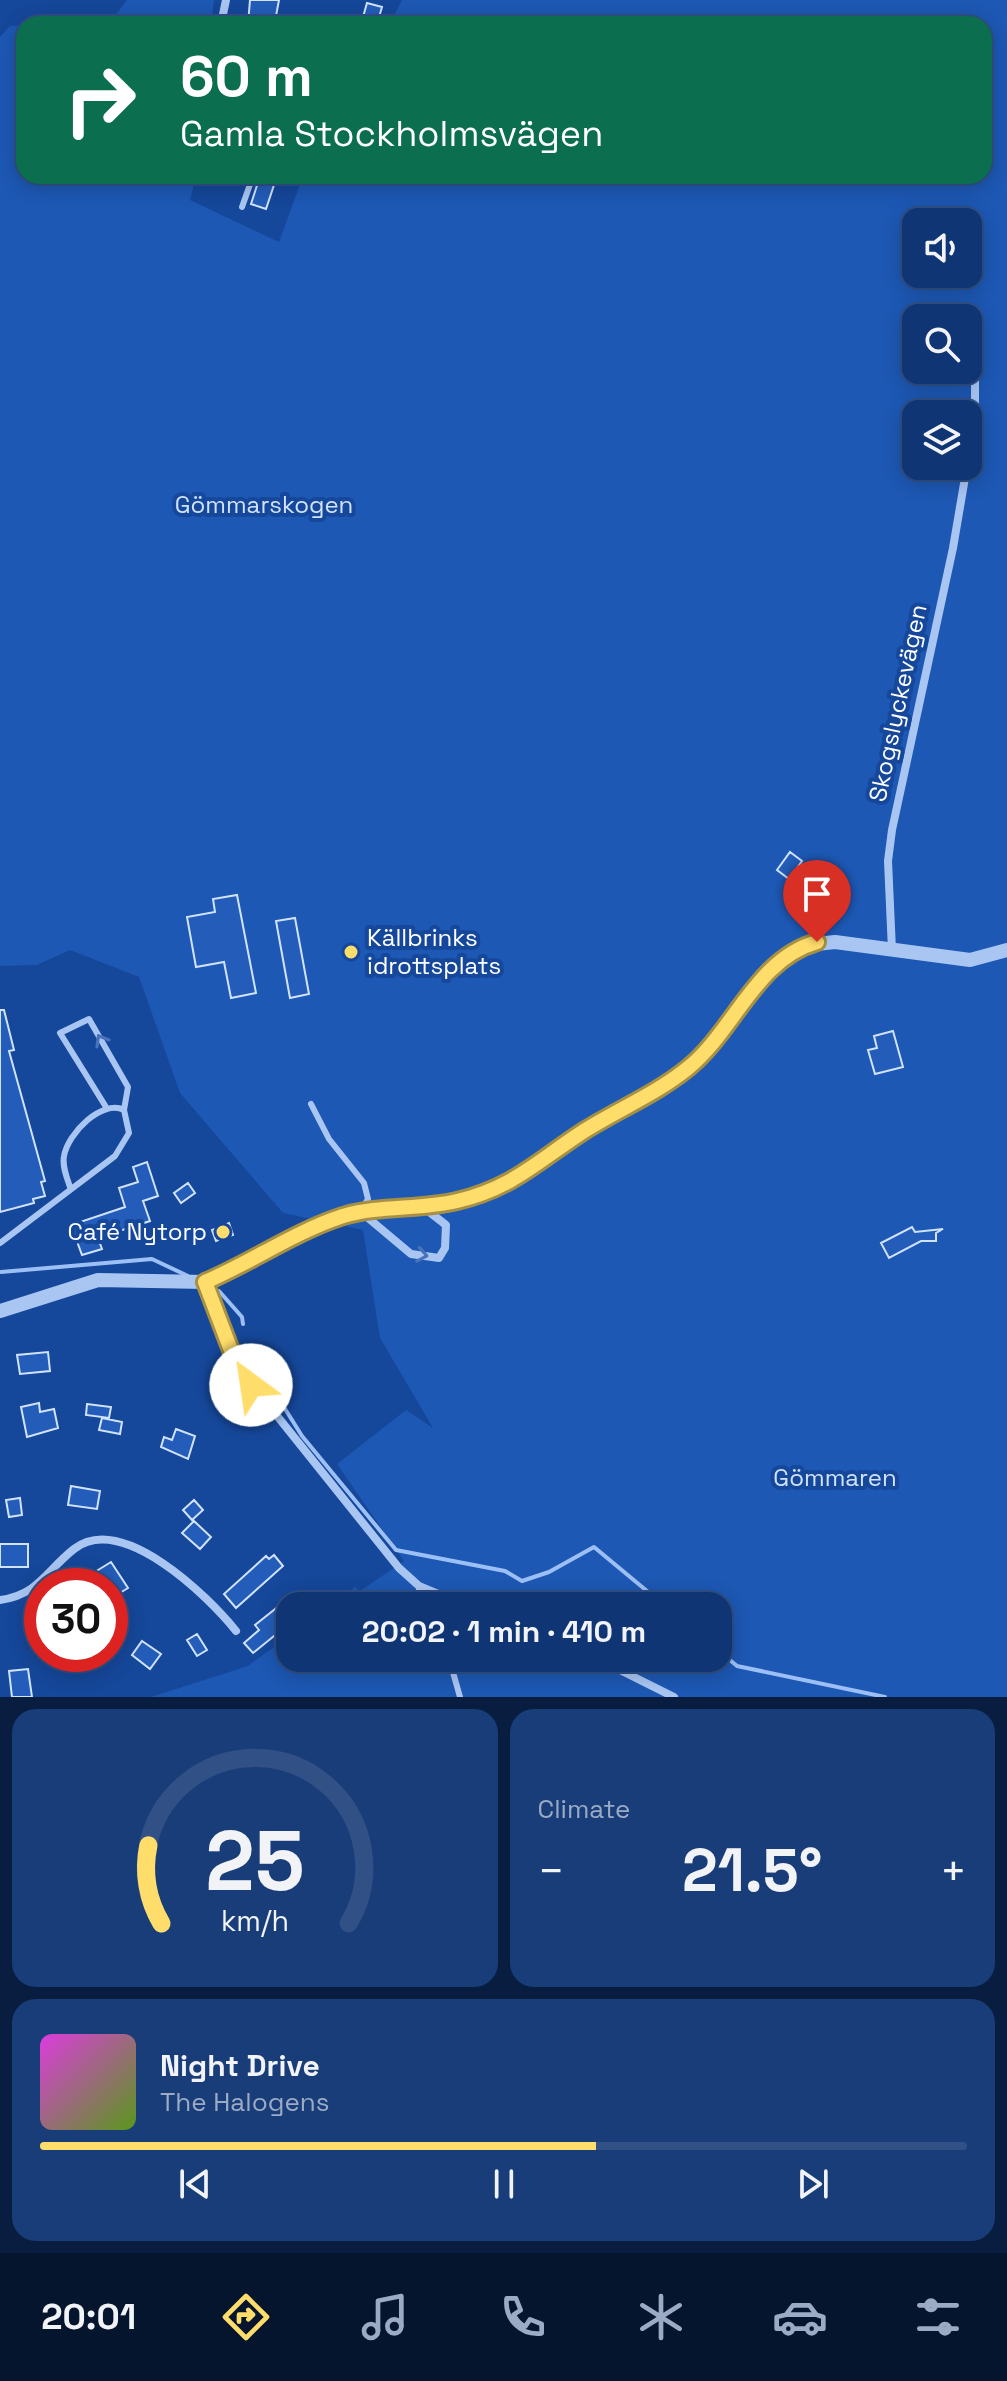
<!DOCTYPE html>
<html lang="en">
<head>
<meta charset="utf-8">
<style>
  :root { --surface:#103574; --page:#193d79; --text:#f1f3f6; --muted:#9cabc5; --line:#305086; --accent:#ffdd6b }
  body { margin:0; font-family:"Space Grotesk",sans-serif; background:var(--page); color:var(--text); height:100vh; display:flex; flex-direction:column; font-size:30px; white-space:nowrap }
  * { box-sizing:border-box; margin:0 }
  p { font-size:26px; color:var(--muted) }
  .icon { flex:none; width:44px; height:44px; fill:none; stroke:currentColor; stroke-width:2; stroke-linecap:round; stroke-linejoin:round }
  .map { position:relative; height:1697px; overflow:hidden }
  .drawer { display:flex; flex-direction:column; gap:12px; padding:12px; background:#091d40; flex:1 }
  .drawer>* { flex:none }
  .banner { position:absolute; left:16px; top:16px; width:976px; height:168px; border-radius:24px; box-shadow:0 4px 20px #0003,0 0 0 2px var(--line); background:#0b6e4f; color:#fff; overflow:hidden }
  .fabs { position:absolute; left:902px; top:208px; display:grid; gap:16px }
  .fabs a { display:grid; place-items:center; width:80px; height:80px; border-radius:16px; background:var(--surface); box-shadow:0 4px 20px #0003,0 0 0 2px var(--line); font-size:40px }
  .speed { position:absolute; left:24px; top:1568px; display:flex; gap:16px; font-size:40px; font-weight:700; text-align:center }
  .speed>* { display:grid; place-content:center; width:104px; height:104px; border-radius:50%; background:var(--surface); box-shadow:0 4px 20px #0003,0 0 0 2px var(--line); line-height:1 }
  .speed .limit { border:12px solid #d22; background:#fff; color:#111 }
  .pin { position:absolute; display:grid; place-items:center; width:68px; height:68px; color:#fff; margin:-82px -34px; border-radius:50% 50% 50% 0; rotate:-45deg; box-shadow:0 0 8px #0007 }
  .pin .icon { rotate:45deg }
  .me { position:absolute; width:88px; margin:-44px; rotate:329deg; stroke-linejoin:round; filter:drop-shadow(0 0 6px #0008) }
  .turn { display:flex; align-items:center; gap:28px; height:168px; padding:0 32px; font-size:36px }
  .turn .icon { width:104px; height:104px; stroke-width:2.5 }
  .turn b { display:block; font-size:56px; line-height:68px }
  .big { font-size:60px; font-weight:600; line-height:1.1 }
  .drawer .widget { flex:1; display:flex; flex-direction:column; justify-content:center; gap:12px; min-width:0; padding:0 28px; border-radius:24px; background:var(--page) }
  .drawer .dial { align-items:center; gap:0 }
  .dial svg { height:208px; overflow:visible; fill:none; stroke:var(--line); stroke-width:7; stroke-linecap:round; text-anchor:middle }
  .dial text { fill:var(--text); stroke:none }
  .song { display:flex; align-items:center; gap:24px }
  .cover { width:96px; height:96px; border-radius:12px; background:linear-gradient(135deg,hsl(300 70% 55%),hsl(90 70% 35%)) }
  .played { height:8px; border-radius:4px; background:linear-gradient(90deg,var(--accent) 60%,var(--line) 60%) }
  .keys { display:flex; justify-content:space-around; direction:ltr }
  .heat { display:flex; justify-content:space-between; align-items:center; font-size:44px; direction:ltr }
  .drawer .tiles { flex:1; display:grid; gap:12px; grid-template-columns:1fr 1fr }
  .widget:last-child { grid-column:span 2 }
  .trip { position:absolute; left:276px; top:1592px; width:456px; height:80px; border-radius:24px; background:var(--surface); box-shadow:0 4px 20px #0003,0 0 0 2px var(--line); font-weight:600; line-height:80px; text-align:center }
  .tabs { display:flex; height:128px; justify-content:space-around; align-items:center; background:#06152e; color:var(--muted) }
  .tabs .icon { width:56px; height:56px }
  .tabs .active { color:var(--accent) }
  .tabs b { font-size:36px; color:var(--text) }
  .map>svg:first-child { display:block }
</style>
</head>
<body>
<div class="map">
<svg width="1007" height="1697" viewBox="0 0 1007 1697">
  <rect width="100%" height="100%" fill="#15479a"/>
  <path fill="#1d58b4" fill-rule="evenodd" d="M127 0H214L211 24H43L112 20Z
    M402 0H1007V1697H151L248 1666 290 1635V1658H718V1606H330L355 1587 360 1591 404 1561 337 1464 406 1410 433 1428 380 1338 363 1230 283 1213 180 1093 139 977 70 950 37 965 0 966V37L10 26 24 25V176H196L190 200 279 242 303 176H984V24H390ZM916 222H968V274H916ZM916 318H968V370H916ZM916 414H968V466H916Z"/>
  <g fill="none" stroke-linecap="round" stroke-linejoin="round">
    <path stroke="#9cc0f5" stroke-width="4" d="M1 1272 152 1259 188 1276
      M219 1291 242 1317 243 1324
      M247 1348 302 1436 396 1550 505 1571 522 1581 549 1572 594 1547 665 1606
      M718 1650 737 1666 885 1697"/>
  </g>
  <path fill="#235db9" stroke="#d1e2fd" stroke-width="2" d="M250 0H279L276 16 268 15 266 24H248Z
    M367 3 382 7 377 24H361Z
    M260 176H277L266 209 251 204Z
    M790 852 802 861 789 879 777 870Z
    M237 895 256 993 231 998 224 962 196 967 187 917 215 912 213 899Z
    M295 918 309 994 290 998 276 921Z
    M0 1010H4L14 1050 9 1051 45 1181 41 1182 45 1196 33 1199 34 1203 0 1212Z
    M893 1031 903 1067 875 1074 868 1050 877 1048 874 1036Z
    M147 1162 158 1196 143 1201 150 1221 98 1238 102 1249 82 1255 71 1225 125 1207 119 1188 138 1182 133 1167Z
    M188 1183 195 1193 181 1203 174 1193Z
    M229 1223 233 1235 216 1241 212 1230Z
    M912 1227 915 1232 943 1229 936 1233V1241H921L889 1258 881 1243Z
    M48 1352 50 1371 20 1374 17 1355Z
    M39 1403 40 1412 54 1409 58 1428 27 1437 21 1407Z
    M87 1404 111 1407 109 1418 86 1415Z
    M102 1418 122 1422 120 1434 99 1430Z
    M176 1429 195 1436 188 1459 161 1447 164 1437 172 1440Z
    M71 1486 100 1491 97 1509 68 1505Z
    M20 1498 22 1515 9 1517 6 1500Z
    M194 1500 203 1510 192 1520 183 1510Z
    M194 1521 211 1537 200 1549 182 1533Z
    M0 1544H28V1567H0Z
    M274 1555 283 1566 236 1608 224 1594 266 1556 269 1559Z
    M111 1562 128 1588 110 1599V1586H97L90 1575Z
    M284 1602 290 1609V1623L253 1653 244 1643 259 1630 255 1625Z
    M197 1634 207 1650 197 1656 187 1640Z
    M142 1641 161 1654 150 1669 132 1655Z
    M28 1669 32 1697H12L9 1671Z"/>
  <g fill="none" stroke-linecap="round" stroke-linejoin="round">
    <path stroke="#a9c6f3" stroke-width="6" d="M242 207 253 176
      M311 1104 329 1139 364 1183 368 1199 360 1212
      M106 1107 60 1033 89 1019 128 1087 124 1110
      M0 1243 115 1156 129 1133 124 1110C102 1099 68 1133 64 1156 62 1166 67 1178 70 1187
      M419 1586V1606
      M449 1658 460 1697"/>
    <path stroke="#a9c6f3" stroke-width="8" d="M221 24 226 0
      M968 458 975 407V361
      M892 950 888 861 892 830 953 548 967 466
      M361 1212 411 1254 439 1258 445 1248 446 1225 423 1207
      M205 1282 237 1366 399 1568 419 1586 467 1606
      M0 1600C38 1595 46 1571 74 1549 122 1512 208 1596 236 1631
      M596 1658 674 1697"/>
    <path stroke="#a9c6f3" stroke-width="14" d="M0 1311 98 1280 205 1282 294 1236 346 1215 455 1202 509 1184 582 1132 658 1090 689 1068 771 970 807 945 835 942 970 960 1007 950"/>
  </g>
  <defs><path id="oneway-chevron" d="M-2-3.5L2.5 0L-2 3.5" fill="none" stroke-width="1.6" stroke-linecap="round" stroke-linejoin="round" transform="scale(2)"/></defs>
  <g stroke="#4973b9">
    <use href="#oneway-chevron" transform="translate(101 1040) rotate(-120)"/>
    <use href="#oneway-chevron" transform="translate(422 1255) rotate(10)"/>
  </g>
  <g fill="none" stroke-linecap="round" stroke-linejoin="round">
    <defs>
      <path id="route" d="M251 1385 237 1366 205 1282C252 1262 294 1232 343 1216 380 1205 420 1210 457 1201 513 1188 539 1160 584 1131 619 1109 656 1094 688 1068 734 1031 756 959 817 942"/>
    </defs>
    <use href="#route" stroke="#a69046" stroke-width="20"/>
    <use href="#route" stroke="#ffdd6b" stroke-width="14"/>
  </g>
  <g fill="#ffdd6b" stroke="#15479a" stroke-width="3">
    <circle cx="351" cy="952" r="8"/>
    <circle cx="223" cy="1232" r="8"/>
  </g>
  <g text-anchor="middle" stroke-width="8" stroke-linejoin="round" paint-order="stroke">
    <g font-size="24" fill="#d1e2fd" stroke="#15479a">
      <text x="264" y="513">Gömmarskogen</text>
      <text x="835" y="1486">Gömmaren</text>
    </g>
    <g font-size="24" fill="#fff" stroke="#15479a">
      <text transform="translate(898 703) rotate(-78)" y="8">Skogslyckevägen</text>
    </g>
    <g font-size="24" fill="#fff" stroke="#15479a" text-anchor="start">
      <text x="367" y="946">Källbrinks<tspan x="367" dy="28">idrottsplats</tspan></text>
      <text x="207" y="1240" text-anchor="end">Café Nytorp</text>
    </g>
  </g>
</svg>
<div class="fabs">
<a><svg class="icon" aria-label="sound" viewBox="0 0 24 24"><path d="M4 9h4l5-4v14l-5-4H4zM17 9q2 3 0 6"/></svg></a>
<a><svg class="icon" aria-label="search" viewBox="0 0 24 24"><circle cx="10" cy="10" r="6"/><path d="M15 15l6 6"/></svg></a>
<a><svg class="icon" aria-label="layers" viewBox="0 0 24 24"><path d="M12 4l9 5-9 5-9-5zM3 14l9 5 9-5"/></svg></a>
</div>
<div class="speed"><div class="limit">30</div></div>
<div class="pin" style="left:817px;top:942px;background:#d93025"><svg class="icon" aria-label="arrive" viewBox="0 0 24 24"><path d="M6 21V4h12l-3 4 3 4H6"/></svg></div>
<svg class="me" style="left:251px;top:1385px" viewBox="-20 -20 40 40"><circle r="19" fill="#fff"/><path d="M0-13L10 11 0 6-10 11z" fill="#ffdd6b"/></svg>
<div class="trip">20:02 · 1 min · 410 m</div>
<div class="banner">
<div class="turn"><svg class="icon" aria-label="right" viewBox="0 0 24 24"><path d="M7 20v-9h11M14 6l5 5-5 5"/></svg><div><b>60 m</b>Gamla Stockholmsvägen</div></div>
</div>
</div>
<section class="drawer">
<div class="tiles">
<div class="widget dial"><svg viewBox="0 0 100 80">
<path d="M14 69A42 42 0 1 1 86 69"/>
<path d="M14 69A42 42 0 0 1 9 39" stroke="#ffdd6b"/>
<text x="50" y="56" font-size="32" font-weight="700">25</text>
<text x="50" y="72" font-size="11">km/h</text>
</svg></div>
<div class="widget"><p>Climate</p>
<div class="heat"><a>−</a><b class="big">21.5°</b><a>+</a></div>
</div>
<div class="widget">
<div class="song"><i class="cover"></i><div><b>Night Drive</b><p>The Halogens</p></div></div>
<div class="played"></div>
<div class="keys"><svg class="icon" aria-label="previous" viewBox="0 0 24 24"><path d="M18 5L8 12l10 7zM5 5v14"/></svg><svg class="icon" aria-label="pause" viewBox="0 0 24 24"><path d="M8 5v14M16 5v14"/></svg><svg class="icon" aria-label="next" viewBox="0 0 24 24"><path d="M6 5l10 7-10 7zM19 5v14"/></svg></div>
</div>
</div>
</section>
<nav class="tabs">
<b>20:01</b>
<svg class="icon active" aria-label="directions" viewBox="0 0 24 24"><path d="M12 3l9 9-9 9-9-9zM9 14v-3h6M13 9l2 2-2 2"/></svg>
<svg class="icon" aria-label="music" viewBox="0 0 24 24"><path d="M9 18V5l10-2v13"/><circle cx="6" cy="18" r="3"/><circle cx="16" cy="16" r="3"/></svg>
<svg class="icon" aria-label="phone" viewBox="0 0 24 24"><path d="M5 4h4l2 5-3 2q2 4 5 5l2-3 5 2v4C11 20 4 13 5 4z"/></svg>
<svg class="icon" aria-label="climate" viewBox="0 0 24 24"><path d="M12 3v18M4 7l16 10M4 17L20 7"/></svg>
<svg class="icon" aria-label="car" viewBox="0 0 24 24"><path d="M5 17H2v-5l4-1 3-4h7l3 4 3 1v5h-3M9 17h6M6 11h13"/><circle cx="7" cy="17" r="2"/><circle cx="17" cy="17" r="2"/></svg>
<svg class="icon" aria-label="filters" viewBox="0 0 24 24"><path d="M4 7h16M4 17h16"/><circle cx="9" cy="7" r="2"/><circle cx="15" cy="17" r="2"/></svg>
</nav>
</body>
</html>
